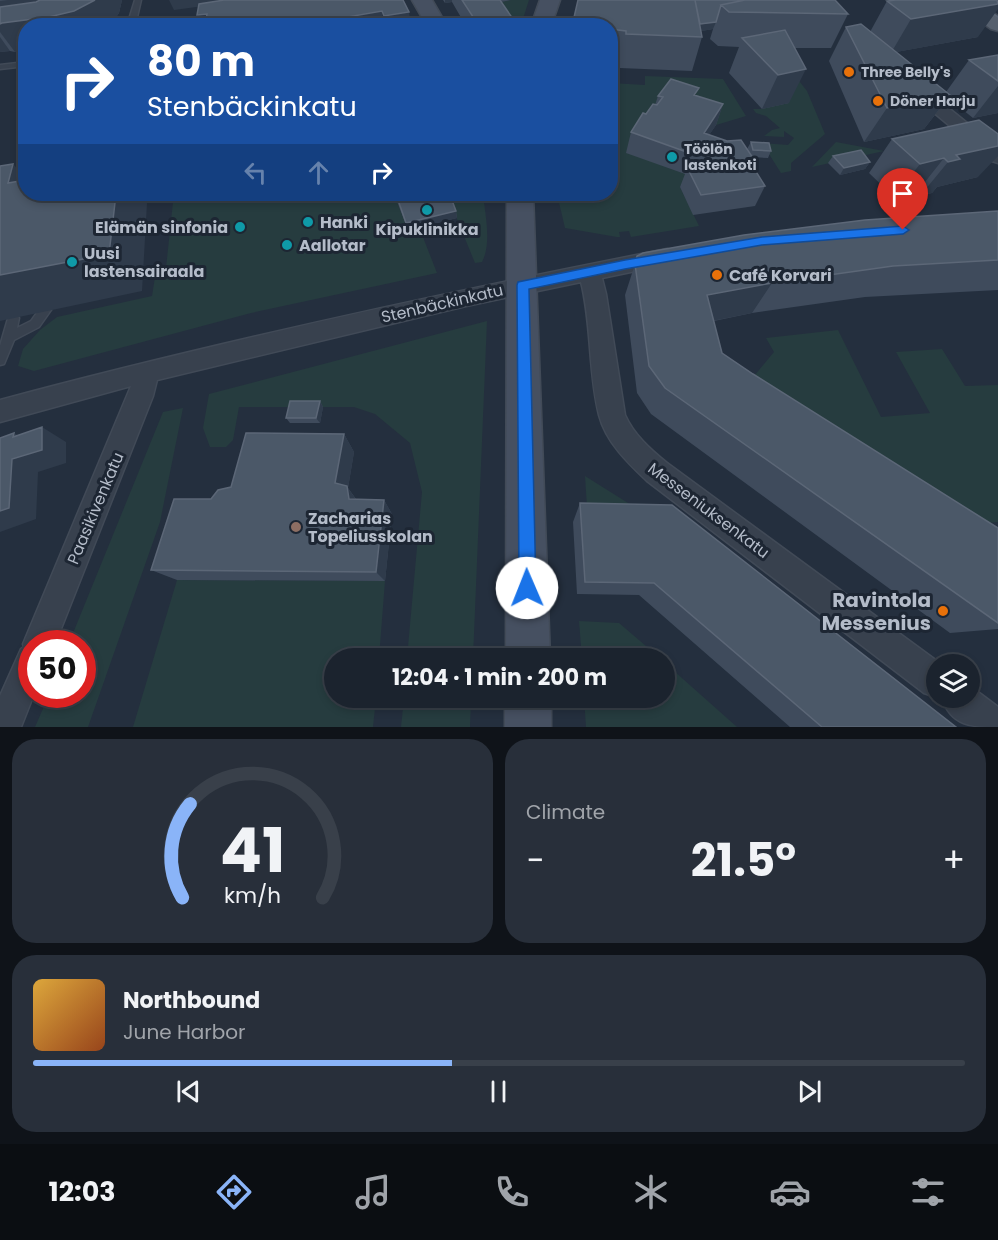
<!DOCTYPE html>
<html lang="en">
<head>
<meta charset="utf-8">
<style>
  :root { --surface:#1b232e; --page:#282f3a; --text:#f1f3f6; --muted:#a0a4aa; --line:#39404a; --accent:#8ab4f8 }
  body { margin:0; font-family:Poppins,sans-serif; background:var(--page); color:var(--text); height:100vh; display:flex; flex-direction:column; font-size:22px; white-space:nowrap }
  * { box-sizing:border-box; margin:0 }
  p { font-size:20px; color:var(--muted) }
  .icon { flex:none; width:33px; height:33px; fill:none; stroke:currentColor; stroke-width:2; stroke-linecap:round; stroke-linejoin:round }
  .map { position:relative; height:727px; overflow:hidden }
  .panel { display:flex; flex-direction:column; gap:12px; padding:12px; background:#0f1319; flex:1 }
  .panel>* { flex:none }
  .top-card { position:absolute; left:18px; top:18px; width:600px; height:183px; border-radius:24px; box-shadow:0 3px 9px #0003,0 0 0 2px var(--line); background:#1a4fa0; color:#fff; overflow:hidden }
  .controls { position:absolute; left:926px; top:654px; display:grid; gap:12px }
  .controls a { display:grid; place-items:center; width:54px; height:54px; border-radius:50%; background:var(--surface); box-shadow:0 3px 9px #0003,0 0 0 2px var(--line); font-size:30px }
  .speed { position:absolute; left:18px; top:630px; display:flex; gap:12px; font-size:30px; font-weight:700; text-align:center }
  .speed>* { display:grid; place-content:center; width:78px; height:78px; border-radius:50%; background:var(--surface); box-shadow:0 3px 9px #0003,0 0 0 2px var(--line); line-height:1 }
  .speed .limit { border:9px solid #d22; background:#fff; color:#111 }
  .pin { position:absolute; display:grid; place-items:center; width:51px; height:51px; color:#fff; margin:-62px -26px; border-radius:50% 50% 50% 0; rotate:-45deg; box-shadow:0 0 6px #0007 }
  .pin .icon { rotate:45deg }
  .me { position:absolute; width:66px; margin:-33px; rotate:359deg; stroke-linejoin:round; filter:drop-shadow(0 0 4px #0008) }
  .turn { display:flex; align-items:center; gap:21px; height:126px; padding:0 30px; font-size:27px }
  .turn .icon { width:78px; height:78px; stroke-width:2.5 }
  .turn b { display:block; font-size:42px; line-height:51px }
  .lanes { display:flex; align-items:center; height:57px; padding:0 30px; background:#0003; justify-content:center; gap:30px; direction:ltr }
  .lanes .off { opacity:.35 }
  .big { font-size:45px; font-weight:700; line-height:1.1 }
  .panel .tile { flex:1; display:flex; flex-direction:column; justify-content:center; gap:9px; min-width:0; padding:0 21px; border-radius:24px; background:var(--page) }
  .panel .dial { align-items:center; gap:0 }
  .dial svg { height:156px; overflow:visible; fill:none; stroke:var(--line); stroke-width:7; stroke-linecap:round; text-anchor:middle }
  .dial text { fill:var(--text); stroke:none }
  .song { display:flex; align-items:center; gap:18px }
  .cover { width:72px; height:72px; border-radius:9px; background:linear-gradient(135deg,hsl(40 70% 55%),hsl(20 70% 35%)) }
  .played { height:6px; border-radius:3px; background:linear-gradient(90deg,var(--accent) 45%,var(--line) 45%) }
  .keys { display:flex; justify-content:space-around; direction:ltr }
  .heat { display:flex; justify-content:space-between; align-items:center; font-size:33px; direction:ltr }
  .panel .tiles { flex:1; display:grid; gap:12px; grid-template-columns:1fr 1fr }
  .tile:last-child { grid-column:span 2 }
  .trip { position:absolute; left:324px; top:648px; width:351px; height:60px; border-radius:30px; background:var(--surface); box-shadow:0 3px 9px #0003,0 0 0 2px var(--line); font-weight:700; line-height:60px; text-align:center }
  .tabs { display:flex; height:96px; justify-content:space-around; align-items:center; background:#0b0e12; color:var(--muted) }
  .tabs .icon { width:42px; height:42px }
  .tabs .current { color:var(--accent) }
  .tabs b { font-size:27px; color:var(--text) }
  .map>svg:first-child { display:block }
</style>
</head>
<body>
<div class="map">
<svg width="998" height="727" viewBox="0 0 998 727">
  <rect width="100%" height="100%" fill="#242f3e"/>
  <path fill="#263c3f" d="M511 0H529L521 25H504L489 4Z
    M645 76 723 79 746 116 716 125 688 116 626 152 688 175 680 187 699 226 631 237 629 231 619 232 620 237H617L565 228 557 194H610L611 83 645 85Z
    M796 77 807 91 825 134 791 163V171L781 173 762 143 788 145 794 138 784 131V137L764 136 772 130 780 128 766 116 756 113 753 109H762Z
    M836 142 884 151 812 167Z
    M239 194H394L408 230 419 227 437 273 251 313 34 371 18 366 23 349 40 330 57 317 152 296 156 271 166 268 173 202Z
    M483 194C485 214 492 243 482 262L475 263 450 202Z
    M487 321 473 658H407L422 492 410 443 375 414 354 407H239L233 440 226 447H210L203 428 209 394Z
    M838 330 881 417 930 413 896 352 942 349 965 386 998 385V522L965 525 745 387 774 352 766 338Z
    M183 408 160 522 88 727H35L49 695 82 694V644L69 643 163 412Z
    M585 476 636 508 588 522Z
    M177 580 385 581 379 658H334V698H376L373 727H133Z
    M579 621 619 623 660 658H582Z
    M665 663 737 727H586L584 698H664Z
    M404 698H471L470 727H401Z"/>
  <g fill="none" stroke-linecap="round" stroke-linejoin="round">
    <defs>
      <path id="lane" d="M135 0H141L135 26H127Z
        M196 20 203 22 198 26H189Z
        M26 62V66L0 69V65Z
        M45 306 51 310 39 327 14 340 4 364 0 365V346L9 315H17L19 318 17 328 31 321 41 307Z"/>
      <path id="street" d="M914 83 920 85 998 148V163L992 161 908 91 906 88Z
        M667 249 674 251 678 257 674 263 602 278 606 294 625 415C634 435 650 449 667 463L941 664H936V697L924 693 647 481C628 463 606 442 599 415 588 372 592 325 581 282L466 306 157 380 153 396 55 644H32V694H34L21 727H0V696L21 649 24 647 23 644 131 386 0 422V400C220 341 443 293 667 249Z
        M970 686 998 707V727C972 727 951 726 942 698H969Z"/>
      <path id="secondary" d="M412 0H432L447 26H427Z
        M540 0H560L551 26H531Z
        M507 194H533L550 658H506Z
        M505 698H551V727H505Z"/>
      <path id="primary" d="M950 0H973L998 16V31L991 29Z"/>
    </defs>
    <use href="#lane" stroke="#414a57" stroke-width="3"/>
    <use href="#street" stroke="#414a57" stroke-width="3"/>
    <use href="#secondary" stroke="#414a57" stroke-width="3"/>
    <use href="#primary" stroke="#414a57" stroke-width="3"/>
    <use href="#lane" fill="#38414e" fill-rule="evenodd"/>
    <use href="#street" fill="#38414e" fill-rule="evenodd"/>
    <use href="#secondary" fill="#465061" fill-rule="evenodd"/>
    <use href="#primary" fill="#56606e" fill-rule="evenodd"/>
    <path stroke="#5a6575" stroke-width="1.5" d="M971 0 998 17"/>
  </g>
  <path fill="#3f4b5c" d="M0 0H122L119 13 110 26H26V49H21L15 52 10 51 0 52Z
    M443 0H511L501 2 515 22V26H466L452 2 445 3Z
    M578 0H835L848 14 831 48H795L789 103 762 109 729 73 739 47 718 46 710 39 713 29 701 31 702 37 692 71 620 68V65L610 64V26Z
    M887 1 978 37 896 52 946 92 969 60 998 55V113L973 118 948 98 924 129 864 142 829 61 846 27 870 32Z
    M658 96H697L723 104 716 125 709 135 748 151 747 149 751 142 771 151 768 158 752 157 755 161 753 166 765 186 755 206 693 215 680 187 685 174 626 153 631 132 655 105Z
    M979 120 978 177 937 187 932 193 920 196 917 192 894 197 869 173 892 139Z
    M833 156 870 162 865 169 840 175 828 163Z
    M394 194H458V200L452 201 456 211 457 218 408 230Z
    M998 211V290L865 297 752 313 714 321 722 353 753 374 998 528V629L950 633 651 414 637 393 625 295 635 264Z
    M320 401 323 407 320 423H290L286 418Z
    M344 434 354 452 348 488 356 499 384 500 392 514 385 581 177 580 151 570 231 487Z
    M580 503 956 727H790L639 595 577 594 573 522Z"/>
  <path fill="#2f3b4b" d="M8 0H49L0 17V1Z
    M95 0H122L119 13 110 26H26V49H21L15 52 0 32V24L2 23Z
    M169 0H248L174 10Z
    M445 0H452V2L445 3Z
    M998 4V9L978 37 891 53 911 19Z
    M382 11 384 26H296Z
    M409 12 411 26H385L384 16Z
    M207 14 213 26H202L197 15Z
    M515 22V26H502V24Z
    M716 22 713 29 685 34 687 27Z
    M0 37 10 51 0 52Z
    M806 69 789 103 762 109 778 75Z
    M998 86V113L973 118Z
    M950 95 924 129 864 142 887 108Z
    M723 104 716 125 699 150 704 133Z
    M998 146V156L978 177 937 187 932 193 920 196 948 162 956 155Z
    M944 158 917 192 894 197 920 164Z
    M870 162 865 169 840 175 844 168Z
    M13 164 26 178V194L8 183Z
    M116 194H140L147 203 142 291 0 321V275Z
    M455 194H458V200L450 202V195Z
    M456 211 457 218 408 230 406 223Z
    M772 283 752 313 692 325 707 295Z
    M320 401 323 407 320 423 316 418Z
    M42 427 66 442V463L38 472 36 519 0 532V511L14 433 39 448Z
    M344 434 354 452 348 488 357 501 359 513 335 483Z
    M384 500 392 514 385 581 376 572Z"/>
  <path fill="#4b5868" stroke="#5c6777" stroke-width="1.5" d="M40 0H95L74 11 49 17 2 23 0 24V7L36 2Z
    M224 0H403L409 12 384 16 382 11 296 26H205L207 14 197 15 199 4Z
    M462 0H500L515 22 502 24 503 26H479Z
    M578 0H695L702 37 626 34V31L610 29V26H572Z
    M695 0H745L721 5 716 22 700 24Z
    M745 0H835L848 14 729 12 721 5Z
    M896 0H997L998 4 911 19 887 1Z
    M412 17 416 26H366Z
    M861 24 950 95 887 108 846 27Z
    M785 30 806 69 778 75 742 38Z
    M998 55V81L969 60Z
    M671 79 699 88 694 95 723 104 704 133 727 141 741 140 755 161 750 162 765 186 701 195 687 167 690 163 710 161 704 152 698 150 695 155 631 132 643 113 646 114 653 104 657 105 663 97 658 96Z
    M979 120 998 134V146L956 155 960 159 948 162 944 158 920 164 892 139Z
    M751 142 769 143 771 151 753 150Z
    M861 150 870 162 844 168 833 156Z
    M13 164 8 183 26 180V194H116L109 254 0 275V166Z
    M396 194H455L450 195 456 211 406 223Z
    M998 211V260L893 266 772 283 707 295 722 353 753 374 998 528V623L665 388 649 366 635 264 637 256 643 253 744 235 865 220Z
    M290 401H320L316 418H286Z
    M42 427V450L12 459 9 508 0 511V438L14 433 13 437Z
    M246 433 344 434 335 483 347 486 349 499 384 500 376 572 151 570 174 499H211L218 490 231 487Z
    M580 503 672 505 956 727H822L654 583 585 582Z"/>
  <path fill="#1a73e8" stroke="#114b97" stroke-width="1.5" d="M903 226 909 230 903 234 762 245 625 269 529 289 536 588 533 595 527 597 521 595 519 588 517 285 518 282 625 260 762 237Z"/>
  <g fill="#e8710a" stroke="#1d2633" stroke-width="2">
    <circle cx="849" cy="72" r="6"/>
    <circle cx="878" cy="101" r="6"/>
    <circle cx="717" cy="275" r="6"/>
    <circle cx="943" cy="611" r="6"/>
  </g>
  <g fill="#0f9aa8" stroke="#1d2633" stroke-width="2">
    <circle cx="672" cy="157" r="6"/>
    <circle cx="427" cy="210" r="6"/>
    <circle cx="308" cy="222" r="6"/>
    <circle cx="240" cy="227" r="6"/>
    <circle cx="287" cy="245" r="6"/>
    <circle cx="72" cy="262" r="6"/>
  </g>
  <circle fill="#8d6e63" stroke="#1d2633" stroke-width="2" cx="296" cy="527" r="6"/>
  <g text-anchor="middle" stroke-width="6" stroke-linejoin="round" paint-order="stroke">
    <g font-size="14" font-weight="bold" fill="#b4bcc9" stroke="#1d2633" text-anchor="start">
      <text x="861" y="77">Three Belly's</text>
      <text x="890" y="106">Döner Harju</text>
      <text x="684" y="154">Töölön<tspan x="684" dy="16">lastenkoti</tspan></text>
    </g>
    <g font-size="16" font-weight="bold" fill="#b4bcc9" stroke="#1d2633" text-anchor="start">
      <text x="320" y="228">Hanki</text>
      <text x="228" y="233" text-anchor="end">Elämän sinfonia</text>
      <text x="427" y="235" text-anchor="middle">Kipuklinikka</text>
      <text x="299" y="251">Aallotar</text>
      <text x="84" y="259">Uusi<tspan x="84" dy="18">lastensairaala</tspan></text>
      <text x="729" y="281">Café Korvari</text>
      <text x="308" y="524">Zacharias<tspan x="308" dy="18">Topeliusskolan</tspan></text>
    </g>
    <g font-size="16" fill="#b4bcc9" stroke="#1d2633">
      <text transform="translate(442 303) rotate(-13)" y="6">Stenbäckinkatu</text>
      <text transform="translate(95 508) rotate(-67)" y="6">Paasikivenkatu</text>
      <text transform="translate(709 510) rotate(37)" y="6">Messeniuksenkatu</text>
    </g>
    <g font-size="20" font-weight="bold" fill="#b4bcc9" stroke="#1d2633" text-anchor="end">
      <text x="931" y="607">Ravintola<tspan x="931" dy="23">Messenius</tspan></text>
    </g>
  </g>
</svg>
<div class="controls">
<a><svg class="icon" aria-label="layers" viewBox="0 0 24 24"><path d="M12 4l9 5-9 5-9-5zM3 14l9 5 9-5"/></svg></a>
</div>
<div class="speed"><div class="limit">50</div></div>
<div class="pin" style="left:903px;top:230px;background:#d93025"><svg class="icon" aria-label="arrive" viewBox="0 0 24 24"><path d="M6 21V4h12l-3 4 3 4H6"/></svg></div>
<svg class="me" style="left:527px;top:588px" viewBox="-20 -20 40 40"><circle r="19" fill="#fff"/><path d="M0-13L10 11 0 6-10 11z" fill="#1a73e8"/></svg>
<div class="trip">12:04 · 1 min · 200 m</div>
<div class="top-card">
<div class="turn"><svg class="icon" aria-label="right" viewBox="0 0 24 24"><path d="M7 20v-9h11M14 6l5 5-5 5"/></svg><div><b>80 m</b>Stenbäckinkatu</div></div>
<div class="lanes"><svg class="icon off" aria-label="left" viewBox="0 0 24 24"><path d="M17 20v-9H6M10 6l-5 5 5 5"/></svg><svg class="icon off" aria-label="ahead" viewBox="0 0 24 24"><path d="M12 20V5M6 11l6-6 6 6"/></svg><svg class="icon" aria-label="right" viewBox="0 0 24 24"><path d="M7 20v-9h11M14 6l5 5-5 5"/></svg></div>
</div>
</div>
<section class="panel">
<div class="tiles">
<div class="tile dial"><svg viewBox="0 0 100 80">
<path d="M14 69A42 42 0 1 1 86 69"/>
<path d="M14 69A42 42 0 0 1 18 21" stroke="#8ab4f8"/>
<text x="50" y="56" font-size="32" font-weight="700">41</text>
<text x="50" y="72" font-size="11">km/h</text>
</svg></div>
<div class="tile"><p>Climate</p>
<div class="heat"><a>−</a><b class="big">21.5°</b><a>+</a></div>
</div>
<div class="tile">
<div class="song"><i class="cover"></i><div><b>Northbound</b><p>June Harbor</p></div></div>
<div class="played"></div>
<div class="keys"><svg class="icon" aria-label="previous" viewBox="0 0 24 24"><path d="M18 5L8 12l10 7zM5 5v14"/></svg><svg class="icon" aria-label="pause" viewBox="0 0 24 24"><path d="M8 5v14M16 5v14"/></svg><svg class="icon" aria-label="next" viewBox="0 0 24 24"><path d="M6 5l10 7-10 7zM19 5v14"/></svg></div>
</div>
</div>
</section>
<nav class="tabs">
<b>12:03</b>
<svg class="icon current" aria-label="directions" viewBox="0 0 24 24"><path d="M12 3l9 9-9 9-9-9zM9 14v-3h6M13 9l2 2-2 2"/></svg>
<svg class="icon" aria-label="music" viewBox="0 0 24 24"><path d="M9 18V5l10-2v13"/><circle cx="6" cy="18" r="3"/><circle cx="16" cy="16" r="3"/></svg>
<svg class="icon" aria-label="phone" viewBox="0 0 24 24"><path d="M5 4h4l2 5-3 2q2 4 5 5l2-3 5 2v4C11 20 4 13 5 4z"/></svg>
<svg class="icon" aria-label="climate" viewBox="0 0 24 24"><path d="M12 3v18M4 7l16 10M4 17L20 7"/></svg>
<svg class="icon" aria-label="car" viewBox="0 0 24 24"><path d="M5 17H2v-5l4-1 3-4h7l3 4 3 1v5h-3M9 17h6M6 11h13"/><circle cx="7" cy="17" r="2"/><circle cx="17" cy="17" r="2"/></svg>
<svg class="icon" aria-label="filters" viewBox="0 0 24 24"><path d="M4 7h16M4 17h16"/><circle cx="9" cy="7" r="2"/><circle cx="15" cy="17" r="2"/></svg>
</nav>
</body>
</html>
